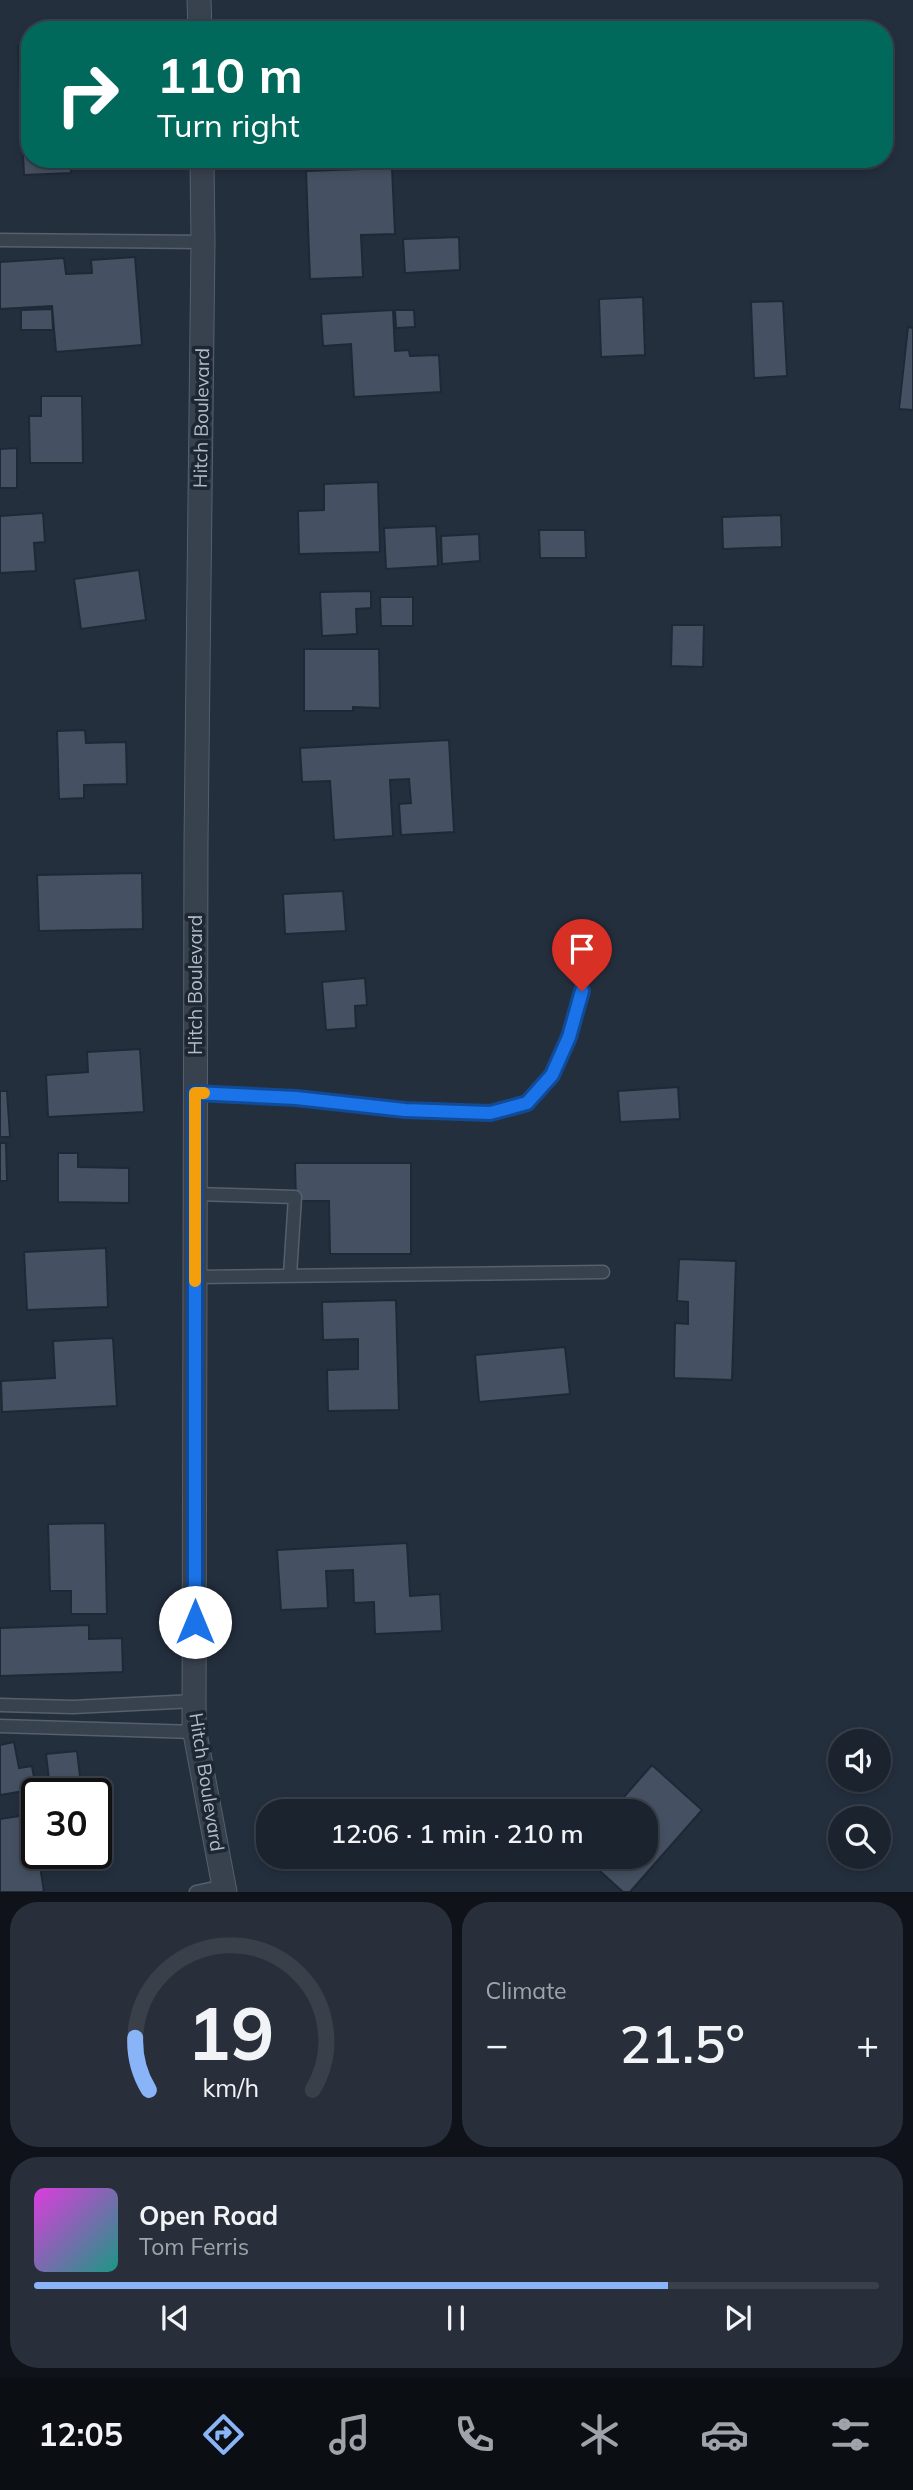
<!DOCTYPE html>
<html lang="en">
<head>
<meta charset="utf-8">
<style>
  :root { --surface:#1b232e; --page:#282f3a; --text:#f1f3f6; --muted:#a0a4aa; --line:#39404a; --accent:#8ab4f8 }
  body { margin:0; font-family:Mulish,sans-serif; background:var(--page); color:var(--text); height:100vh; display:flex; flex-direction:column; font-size:26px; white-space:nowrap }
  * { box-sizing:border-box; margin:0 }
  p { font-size:23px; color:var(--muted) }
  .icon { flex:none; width:38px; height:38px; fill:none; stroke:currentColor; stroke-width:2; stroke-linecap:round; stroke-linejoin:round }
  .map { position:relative; height:1892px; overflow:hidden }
  .side { display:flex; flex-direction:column; gap:10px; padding:10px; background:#0f1319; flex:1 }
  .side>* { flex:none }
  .guide { position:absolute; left:21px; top:21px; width:872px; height:147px; border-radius:28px; box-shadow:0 4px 10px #0003,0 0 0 2px var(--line); background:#00695c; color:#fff; overflow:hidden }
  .tools { position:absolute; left:828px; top:1729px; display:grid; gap:14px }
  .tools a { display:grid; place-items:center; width:63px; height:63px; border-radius:50%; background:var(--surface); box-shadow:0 4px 10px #0003,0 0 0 2px var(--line); font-size:35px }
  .speed { position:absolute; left:21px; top:1778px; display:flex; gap:14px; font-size:35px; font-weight:700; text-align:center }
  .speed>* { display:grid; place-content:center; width:91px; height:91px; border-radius:50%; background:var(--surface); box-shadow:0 4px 10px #0003,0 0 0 2px var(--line); line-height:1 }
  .speed .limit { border:4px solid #111; border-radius:10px; background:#fff; color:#111 }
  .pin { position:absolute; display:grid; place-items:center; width:60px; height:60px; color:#fff; margin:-72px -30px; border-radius:50% 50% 50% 0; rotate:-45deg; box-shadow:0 0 7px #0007 }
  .pin .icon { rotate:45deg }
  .me { position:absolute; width:77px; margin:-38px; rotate:0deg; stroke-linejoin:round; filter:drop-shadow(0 0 5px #0008) }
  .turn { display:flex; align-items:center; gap:24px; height:147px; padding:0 21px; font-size:32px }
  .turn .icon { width:91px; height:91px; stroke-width:2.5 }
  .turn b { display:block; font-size:49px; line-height:60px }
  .big { font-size:52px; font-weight:600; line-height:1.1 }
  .side .tile { flex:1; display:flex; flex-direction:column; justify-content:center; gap:10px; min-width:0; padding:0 24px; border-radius:28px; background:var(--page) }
  .side .dial { align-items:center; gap:0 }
  .dial svg { height:182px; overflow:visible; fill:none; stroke:var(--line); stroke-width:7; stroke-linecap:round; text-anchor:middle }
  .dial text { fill:var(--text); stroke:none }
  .song { display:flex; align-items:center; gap:21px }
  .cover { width:84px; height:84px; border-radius:10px; background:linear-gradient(135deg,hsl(300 70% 55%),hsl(170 70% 35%)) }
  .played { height:7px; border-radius:4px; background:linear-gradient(90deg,var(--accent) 75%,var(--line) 75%) }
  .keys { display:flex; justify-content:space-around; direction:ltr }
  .heat { display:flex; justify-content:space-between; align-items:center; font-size:38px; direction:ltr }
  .side .tiles { flex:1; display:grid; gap:10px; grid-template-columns:1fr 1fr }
  .tile:last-child { grid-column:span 2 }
  .trip { position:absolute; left:256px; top:1799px; width:402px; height:70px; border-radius:28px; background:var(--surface); box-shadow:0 4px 10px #0003,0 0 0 2px var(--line); font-weight:600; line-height:70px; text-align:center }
  .tab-bar { display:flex; height:112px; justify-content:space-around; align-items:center; background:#0b0e12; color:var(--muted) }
  .tab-bar .icon { width:49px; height:49px }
  .tab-bar .selected { color:var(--accent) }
  .tab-bar b { font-size:32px; color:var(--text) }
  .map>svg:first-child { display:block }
</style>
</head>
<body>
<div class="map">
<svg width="913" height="1892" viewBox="0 0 913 1892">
  <rect width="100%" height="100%" fill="#242f3e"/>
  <path fill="#455162" stroke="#1f2835" stroke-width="2" d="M18 46H30V159H70L71 173 24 175Z
    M392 168 395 234 361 235 363 277 310 279 306 171Z
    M459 237 460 270 405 273 403 239Z
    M135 257 142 345 56 352 52 306 0 309V262L64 258 66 274 92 273 91 260Z
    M643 297 645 355 601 357 599 299Z
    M783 301 787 376 754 378 751 302Z
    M52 309 53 330H21V310Z
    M393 310 395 351 409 350 410 356 439 355 441 392 354 397 351 344 323 346 321 314Z
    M395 310H414L415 327 396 328Z
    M908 327 913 328V410L899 409Z
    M41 396H82L83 463H30L29 416H41Z
    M17 448V488H0V449Z
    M378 482 380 552 299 554 298 511 324 510V484Z
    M43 513 45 542 34 543 36 571 0 573V516Z
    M781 515 782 547 723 549 722 517Z
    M436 526 438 566 386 569 384 528Z
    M539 530H585L586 558H540Z
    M479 534 480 561 442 564 441 536Z
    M139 570 146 620 81 629 74 579Z
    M371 591V608L356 609 357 634 322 636 320 592Z
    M380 597H413V626H381Z
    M672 625H704L703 667 671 666Z
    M304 649H379L380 708 353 707V711H304Z
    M85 730 86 743 126 742 127 784 84 785V798L59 799 57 731Z
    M449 740 454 832 401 835 399 804 411 803 409 779 390 780 393 836 334 840 330 781 302 782 300 748Z
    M142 873 143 929 39 931 37 875Z
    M343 891 346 931 285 934 283 894Z
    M365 978 367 1005 355 1006 356 1028 326 1030 322 982Z
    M140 1049 144 1112 48 1117 46 1075 88 1072 87 1052Z
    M678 1087 680 1119 620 1122 618 1091Z
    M0 1091H7L10 1137H0Z
    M0 1143H6L7 1181H0Z
    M58 1153H78V1167L129 1168V1203L58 1202Z
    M295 1163H411V1254H330L329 1201H296Z
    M106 1248 108 1307 27 1310 24 1252Z
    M679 1259 736 1261 732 1380 674 1378 675 1323 688 1324V1302L677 1301Z
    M396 1300 399 1410 328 1411 327 1370 358 1369V1339L323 1340 322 1302Z
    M113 1338 117 1406 2 1412 1 1381 55 1378 53 1341Z
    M565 1347 570 1394 479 1402 475 1355Z
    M105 1523 107 1614H71V1591H50L48 1524Z
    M407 1543 410 1596 440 1594 442 1631 375 1634 374 1602 354 1603 353 1570 326 1571 328 1608 281 1610 277 1550Z
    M89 1625V1639L122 1638 123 1672 0 1676V1628Z
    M14 1742 19 1768 32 1766 36 1789 0 1795V1745Z
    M77 1751 81 1785 50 1789 46 1754Z
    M652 1765 702 1810 630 1892H623L591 1863 597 1857H646V1811H621L616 1806Z
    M32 1814 44 1892H0V1819Z"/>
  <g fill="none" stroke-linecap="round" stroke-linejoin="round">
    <defs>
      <path id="service" d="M0 240 203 242
        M195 1093 296 1098 405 1110 490 1113 527 1103 552 1075 569 1037 582 991
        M195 1194 295 1197 290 1275
        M195 1277 603 1272
        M0 1705 73 1707 195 1701
        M0 1726 195 1732
        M196 1892 224 1886"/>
      <path id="minor" d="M199 0 200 30
        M202 159 203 242 196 843 194 1728 225 1892"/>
    </defs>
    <use href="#service" stroke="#565f6c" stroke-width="15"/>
    <use href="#minor" stroke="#565f6c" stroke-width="25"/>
    <use href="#service" stroke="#38414e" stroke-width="12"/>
    <use href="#minor" stroke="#38414e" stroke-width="23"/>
  </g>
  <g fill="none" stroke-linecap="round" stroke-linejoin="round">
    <defs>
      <path id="route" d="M195 1622V1093L296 1098 405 1110 490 1113 509 1108 527 1103 552 1075 569 1037 582 991"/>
    </defs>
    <use href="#route" stroke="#114b97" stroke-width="18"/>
    <use href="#route" stroke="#1a73e8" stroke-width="12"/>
    <path stroke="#f59e0b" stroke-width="12" d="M195 1281V1093H204"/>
  </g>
  <g text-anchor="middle" stroke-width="7" stroke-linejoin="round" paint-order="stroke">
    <g font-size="19" fill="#b4bcc9" stroke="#1d2633">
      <text transform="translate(201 418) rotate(-89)" y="7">Hitch Boulevard</text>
      <text transform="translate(195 985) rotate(-90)" y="7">Hitch Boulevard</text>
      <text transform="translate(207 1782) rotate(81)" y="7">Hitch Boulevard</text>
    </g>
  </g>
</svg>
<div class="tools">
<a><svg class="icon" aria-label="sound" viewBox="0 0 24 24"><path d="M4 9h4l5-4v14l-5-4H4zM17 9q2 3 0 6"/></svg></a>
<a><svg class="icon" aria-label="search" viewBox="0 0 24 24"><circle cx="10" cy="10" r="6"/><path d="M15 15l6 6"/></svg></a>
</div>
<div class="speed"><div class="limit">30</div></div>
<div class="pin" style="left:582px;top:991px;background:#d93025"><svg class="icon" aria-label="arrive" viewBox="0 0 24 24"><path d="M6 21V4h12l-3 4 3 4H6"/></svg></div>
<svg class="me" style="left:195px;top:1622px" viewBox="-20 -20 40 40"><circle r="19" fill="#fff"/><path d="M0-13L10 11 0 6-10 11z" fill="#1a73e8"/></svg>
<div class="trip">12:06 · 1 min · 210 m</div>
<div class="guide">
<div class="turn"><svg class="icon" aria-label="right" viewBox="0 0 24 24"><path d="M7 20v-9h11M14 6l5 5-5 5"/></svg><div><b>110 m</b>Turn right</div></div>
</div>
</div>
<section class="side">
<div class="tiles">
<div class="tile dial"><svg viewBox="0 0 100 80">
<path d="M14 69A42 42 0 1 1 86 69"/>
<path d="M14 69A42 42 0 0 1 8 46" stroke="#8ab4f8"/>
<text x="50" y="56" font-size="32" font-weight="700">19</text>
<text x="50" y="72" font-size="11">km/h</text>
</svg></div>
<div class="tile"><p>Climate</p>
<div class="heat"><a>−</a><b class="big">21.5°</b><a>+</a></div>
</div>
<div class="tile">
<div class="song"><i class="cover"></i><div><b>Open Road</b><p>Tom Ferris</p></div></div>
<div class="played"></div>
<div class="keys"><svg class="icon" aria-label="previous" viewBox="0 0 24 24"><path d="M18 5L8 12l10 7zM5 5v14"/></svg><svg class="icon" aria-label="pause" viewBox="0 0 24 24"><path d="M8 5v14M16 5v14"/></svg><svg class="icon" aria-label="next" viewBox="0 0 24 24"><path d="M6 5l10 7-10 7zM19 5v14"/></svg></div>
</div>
</div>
</section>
<nav class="tab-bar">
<b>12:05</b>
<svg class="icon selected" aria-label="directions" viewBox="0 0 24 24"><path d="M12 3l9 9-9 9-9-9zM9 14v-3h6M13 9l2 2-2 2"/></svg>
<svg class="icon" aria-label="music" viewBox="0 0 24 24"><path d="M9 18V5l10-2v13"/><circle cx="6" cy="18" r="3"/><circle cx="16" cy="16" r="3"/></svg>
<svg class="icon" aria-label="phone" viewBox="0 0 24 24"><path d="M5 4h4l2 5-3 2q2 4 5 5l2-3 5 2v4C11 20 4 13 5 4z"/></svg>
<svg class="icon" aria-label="climate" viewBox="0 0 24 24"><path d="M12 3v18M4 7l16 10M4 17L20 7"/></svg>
<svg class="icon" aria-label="car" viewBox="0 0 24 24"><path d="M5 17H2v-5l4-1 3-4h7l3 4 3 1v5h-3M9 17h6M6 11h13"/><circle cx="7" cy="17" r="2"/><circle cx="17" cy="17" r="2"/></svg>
<svg class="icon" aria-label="filters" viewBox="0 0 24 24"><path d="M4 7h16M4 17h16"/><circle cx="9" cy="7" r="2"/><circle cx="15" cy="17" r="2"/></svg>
</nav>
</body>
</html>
